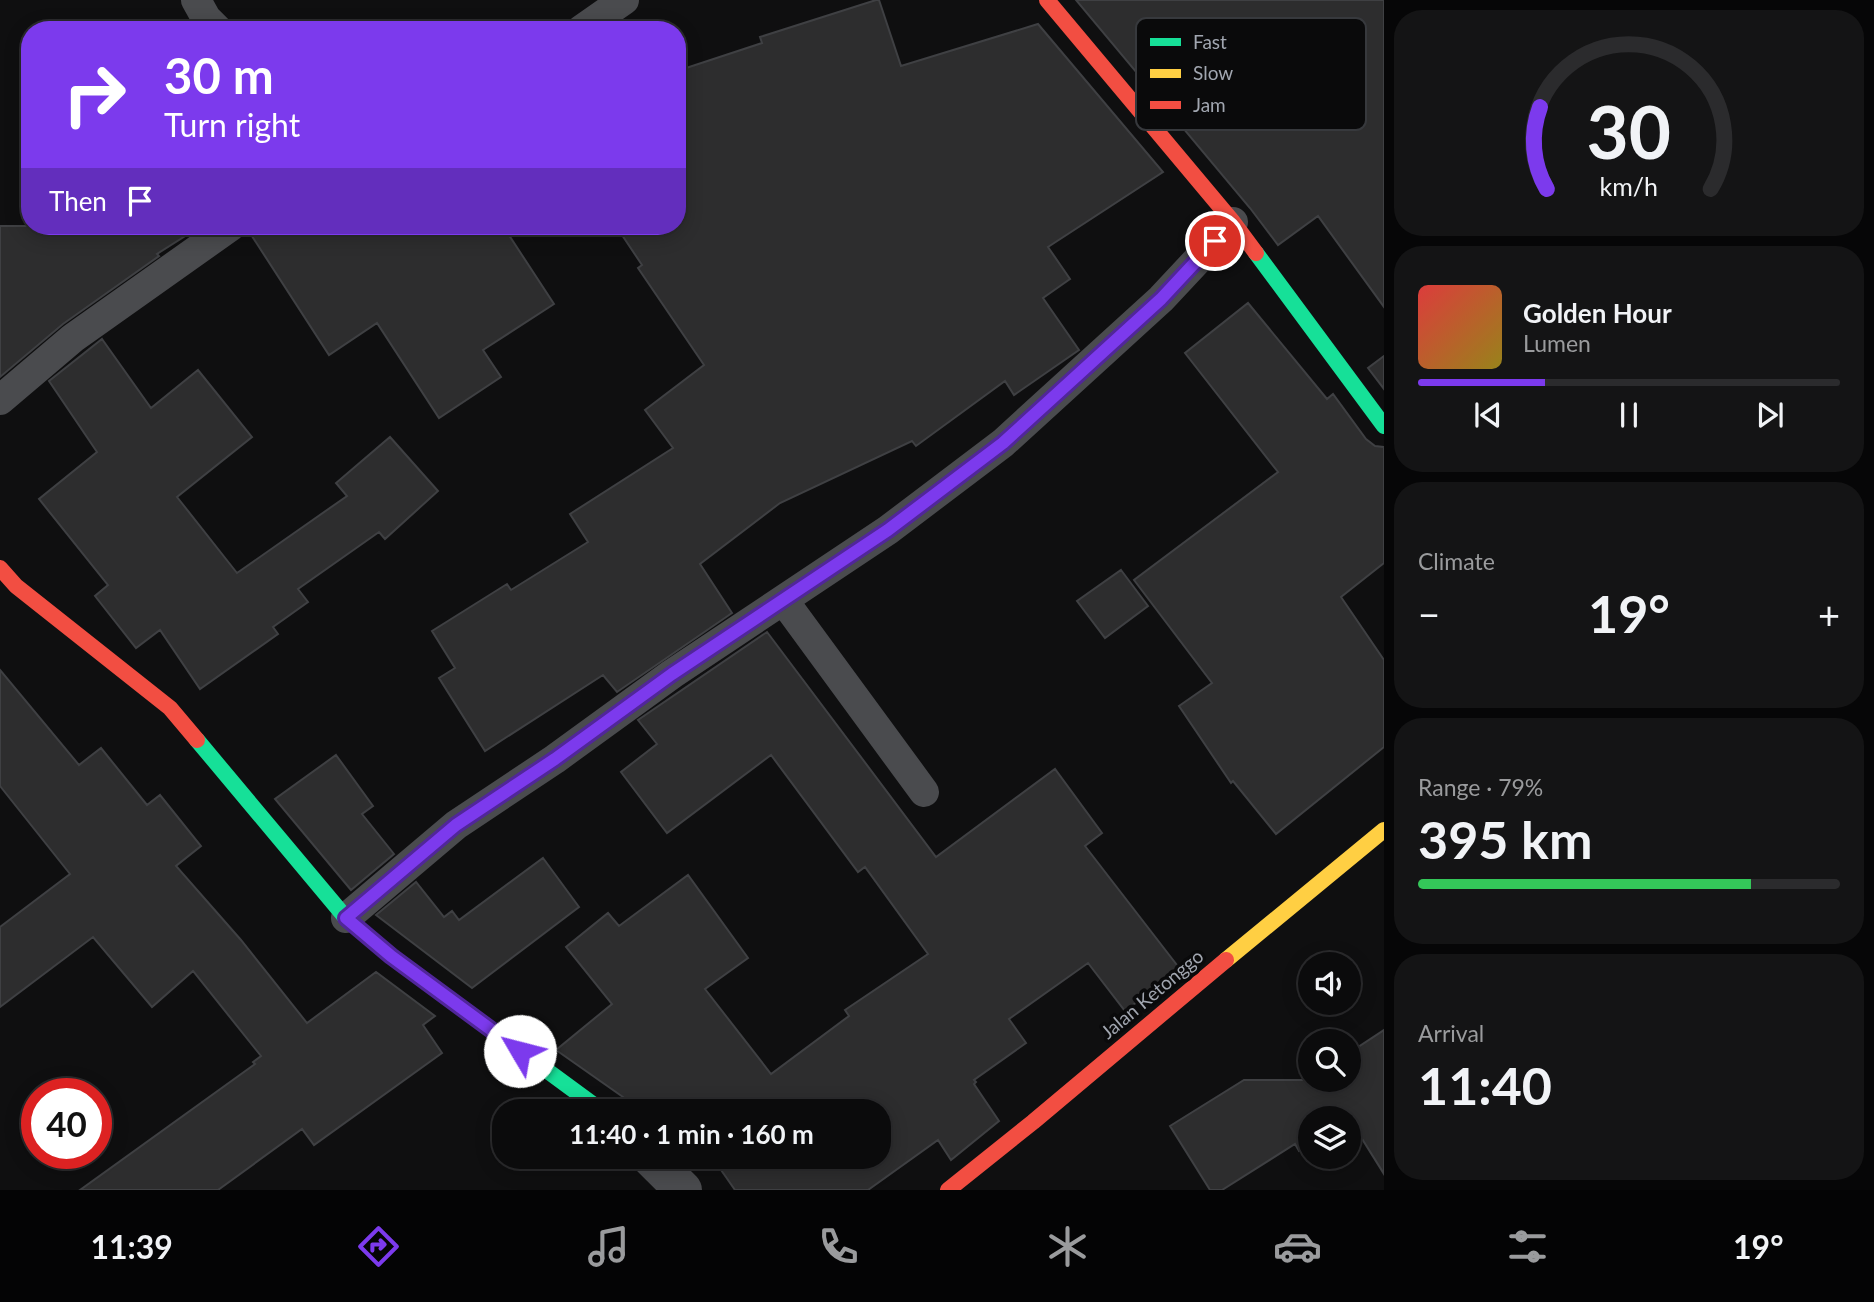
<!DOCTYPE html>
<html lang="en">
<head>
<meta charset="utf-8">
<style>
  :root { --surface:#0b0b0c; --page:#141415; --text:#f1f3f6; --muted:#9a9b9d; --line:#2b2b2d; --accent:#7c3aed }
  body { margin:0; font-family:Lato,sans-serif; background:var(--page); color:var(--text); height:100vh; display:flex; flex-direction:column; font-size:26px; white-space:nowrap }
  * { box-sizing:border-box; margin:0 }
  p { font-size:23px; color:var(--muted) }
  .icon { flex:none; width:38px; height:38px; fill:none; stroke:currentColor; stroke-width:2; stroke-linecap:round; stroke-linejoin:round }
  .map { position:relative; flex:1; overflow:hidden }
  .drawer { display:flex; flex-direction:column; gap:10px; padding:10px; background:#060607; width:490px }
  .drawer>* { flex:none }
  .top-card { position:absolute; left:21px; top:21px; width:665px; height:214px; border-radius:28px; box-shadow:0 4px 18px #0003,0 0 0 2px var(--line); background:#7c3aed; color:#fff; overflow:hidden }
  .fabs { position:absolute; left:1298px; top:952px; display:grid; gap:14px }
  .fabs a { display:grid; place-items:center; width:63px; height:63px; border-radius:50%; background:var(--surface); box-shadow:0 4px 18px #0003,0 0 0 2px var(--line); font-size:35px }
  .speed { position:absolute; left:21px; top:1078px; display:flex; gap:14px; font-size:35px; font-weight:700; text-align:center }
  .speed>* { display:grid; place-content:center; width:91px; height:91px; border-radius:50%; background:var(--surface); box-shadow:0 4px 18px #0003,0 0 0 2px var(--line); line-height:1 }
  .speed .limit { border:10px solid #d22; background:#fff; color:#111 }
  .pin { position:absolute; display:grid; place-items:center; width:60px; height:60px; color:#fff; margin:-30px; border:4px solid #fff; border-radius:50%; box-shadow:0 2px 7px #0007 }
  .me { position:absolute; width:77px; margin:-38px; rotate:307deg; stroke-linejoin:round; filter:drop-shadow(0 0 5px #0008) }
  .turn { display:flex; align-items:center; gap:24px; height:147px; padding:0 28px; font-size:32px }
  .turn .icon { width:91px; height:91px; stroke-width:2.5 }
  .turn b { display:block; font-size:49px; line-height:60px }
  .then { display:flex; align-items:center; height:66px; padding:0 28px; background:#0003; gap:14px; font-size:26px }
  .big { font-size:52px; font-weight:700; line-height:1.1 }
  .drawer .widget { flex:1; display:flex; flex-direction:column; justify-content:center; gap:10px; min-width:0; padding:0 24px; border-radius:28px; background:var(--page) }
  .drawer .dial { align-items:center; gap:0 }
  .dial svg { height:182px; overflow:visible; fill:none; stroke:var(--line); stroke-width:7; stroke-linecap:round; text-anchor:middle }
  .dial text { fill:var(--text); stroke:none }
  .song { display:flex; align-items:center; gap:21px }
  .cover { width:84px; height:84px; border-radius:10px; background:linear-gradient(135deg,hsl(0 70% 55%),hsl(50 70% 35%)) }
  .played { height:7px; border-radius:4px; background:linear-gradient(90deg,var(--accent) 30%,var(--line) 30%) }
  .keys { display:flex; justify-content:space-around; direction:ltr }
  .heat { display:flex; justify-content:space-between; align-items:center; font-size:38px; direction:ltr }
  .charge { height:10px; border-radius:5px; background:linear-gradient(90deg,#34c759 79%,var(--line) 0) }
  .trip { position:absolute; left:492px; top:1099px; width:399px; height:70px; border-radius:28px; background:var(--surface); box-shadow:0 4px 18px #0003,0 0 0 2px var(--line); font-weight:700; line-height:70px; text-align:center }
  .menu { display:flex; height:112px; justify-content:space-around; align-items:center; background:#040405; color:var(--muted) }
  .menu .icon { width:49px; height:49px }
  .menu .current { color:var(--accent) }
  .menu b { font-size:32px; color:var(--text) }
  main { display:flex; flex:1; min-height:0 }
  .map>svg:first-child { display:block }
</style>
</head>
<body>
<main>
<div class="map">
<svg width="1384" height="1190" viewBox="0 0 1384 1190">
  <rect width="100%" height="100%" fill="#0f0f10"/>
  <path fill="#2d2d2e" stroke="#3f4043" stroke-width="2" d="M876 0H879L901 66 1038 24 1163 172 1048 247 1070 279 1043 298 1079 350 1014 395 1005 381 916 446 912 441 780 503 700 564 732 613 617 692 603 675 485 751 439 678 455 668 432 631 507 584 511 590 588 542 570 514 673 448 645 410 704 365 638 268 642 265 616 226H677V71L762 43 760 37Z
    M1076 0H1384V307L1318 216 1278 245 1250 208Z
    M0 226H201L157 254 159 256 63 324 0 377Z
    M248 226H503L554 304 483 350 501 377 439 418 377 323 329 355 248 230Z
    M1248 303 1327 399 1333 394 1366 439 1375 446 1384 447V563L1341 597 1384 660V747L1276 834 1233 781 1231 783 1179 706 1212 683 1134 580 1278 472 1185 353Z
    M102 339 151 408 198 370 252 437 177 497 237 573 347 496 336 483 390 437 438 491 385 539 379 532 298 589 308 602 273 627 278 634 200 689 160 630 136 648 95 596 108 585 39 499 97 452 49 381Z
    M1384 356V389L1368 368Z
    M1121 570 1148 606 1105 638 1077 601Z
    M767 632 936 857 1055 769 1102 833 1085 846 1180 969 1125 1011 1088 963 1009 1019 1026 1043 974 1080 976 1082 974 1084 999 1121 951 1160 938 1140 868 1190H735L712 1157H878V1111H643L556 1050 612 1004 566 947 608 913 619 926 688 875 748 958 705 989 771 1074 849 1016 845 1010 928 954 865 867 858 872 771 755 667 833 621 772 657 744 638 720Z
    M0 670 79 765 101 748 147 805 160 795 201 846 176 866 241 940 307 1023 376 972 435 1016 423 1025 442 1053 314 1145 302 1129 218 1190H80L255 1064 253 1062 261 1056 193 971 152 1007 93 937 0 1007V927L70 874 0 786Z
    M336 755 373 806 362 814 394 854 351 890 275 799Z
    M543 858 579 907 472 988 376 915 416 882 444 917 452 911 459 920Z
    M1384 1030V1174L1349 1118H1311V1144L1299 1151 1295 1144 1222 1190H1210L1170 1126 1244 1080H1349V1053Z"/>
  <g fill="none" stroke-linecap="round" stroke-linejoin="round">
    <path stroke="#4a4b4e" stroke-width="30" d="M196 0 206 18 218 30
      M581 30 624 0
      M0 400 73 338 231 226
      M784 601 924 792
      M346 918 456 825 555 759 672 674 888 530 1003 443 1161 299 1233 222"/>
    <path stroke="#4a4b4e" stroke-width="38" d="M650 1157 683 1190"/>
    <path stroke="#16e098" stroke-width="16" d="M1256 253 1384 426
      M197 740 346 918 391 956 602 1111"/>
    <path stroke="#ffcf43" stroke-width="16" d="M1226 960 1384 830"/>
    <path stroke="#f24e42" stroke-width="16" d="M1047 0 1233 222 1256 253
      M0 568 16 586 170 708 197 740
      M948 1190 1033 1122 1226 960"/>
  </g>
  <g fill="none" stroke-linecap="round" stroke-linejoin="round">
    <defs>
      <path id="route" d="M520 1051 391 956 346 918 456 825 555 759 672 674 888 530 1003 443 1161 299 1215 241"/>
    </defs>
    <use href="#route" stroke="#51269a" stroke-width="18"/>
    <use href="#route" stroke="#7c3aed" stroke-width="12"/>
  </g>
  <g text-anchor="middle" stroke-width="7" stroke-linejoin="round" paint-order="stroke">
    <g font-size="19" fill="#a1a6b0" stroke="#0a0a0b">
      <text transform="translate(1152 994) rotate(-40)" y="7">Jalan Ketonggo</text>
    </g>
  </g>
  <rect x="1136" y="18" width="230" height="112" rx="10" fill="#0a0a0b" stroke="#37393d" stroke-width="2"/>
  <rect x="1150" y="38" width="31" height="8" fill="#16e098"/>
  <rect x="1150" y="69" width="31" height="9" fill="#ffcf43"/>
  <rect x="1150" y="101" width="31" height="8" fill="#f24e42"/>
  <g font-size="19" fill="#a1a6b0">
    <text x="1193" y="49">Fast</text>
    <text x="1193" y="80">Slow</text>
    <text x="1193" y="112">Jam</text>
  </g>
</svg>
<div class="fabs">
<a><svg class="icon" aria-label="sound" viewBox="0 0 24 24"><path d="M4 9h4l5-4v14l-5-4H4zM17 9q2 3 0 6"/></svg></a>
<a><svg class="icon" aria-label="search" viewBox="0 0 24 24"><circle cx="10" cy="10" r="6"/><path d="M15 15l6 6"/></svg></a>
<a><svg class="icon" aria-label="layers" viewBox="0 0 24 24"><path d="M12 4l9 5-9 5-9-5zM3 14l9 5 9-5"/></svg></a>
</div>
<div class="speed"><div class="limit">40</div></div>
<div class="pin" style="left:1215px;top:241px;background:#d93025"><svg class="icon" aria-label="arrive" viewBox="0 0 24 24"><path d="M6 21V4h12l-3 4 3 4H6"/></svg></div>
<svg class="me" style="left:520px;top:1051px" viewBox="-20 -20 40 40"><circle r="19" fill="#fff"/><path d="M0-13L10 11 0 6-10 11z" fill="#7c3aed"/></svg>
<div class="trip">11:40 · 1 min · 160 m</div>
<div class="top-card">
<div class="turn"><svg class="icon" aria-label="right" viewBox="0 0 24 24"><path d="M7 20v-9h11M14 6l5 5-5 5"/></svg><div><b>30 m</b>Turn right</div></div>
<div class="then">Then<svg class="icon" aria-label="arrive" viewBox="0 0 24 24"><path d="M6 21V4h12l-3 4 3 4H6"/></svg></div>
</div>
</div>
<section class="drawer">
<div class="widget dial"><svg viewBox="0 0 100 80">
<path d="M14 69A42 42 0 1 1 86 69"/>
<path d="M14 69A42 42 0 0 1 11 33" stroke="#7c3aed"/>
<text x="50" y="56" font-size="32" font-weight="700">30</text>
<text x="50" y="72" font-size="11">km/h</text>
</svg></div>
<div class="widget">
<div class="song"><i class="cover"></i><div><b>Golden Hour</b><p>Lumen</p></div></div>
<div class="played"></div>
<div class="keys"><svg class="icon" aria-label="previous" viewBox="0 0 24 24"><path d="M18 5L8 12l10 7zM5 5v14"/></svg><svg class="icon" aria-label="pause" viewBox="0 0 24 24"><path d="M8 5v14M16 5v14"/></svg><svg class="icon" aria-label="next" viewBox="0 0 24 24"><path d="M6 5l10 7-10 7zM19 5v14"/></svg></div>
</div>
<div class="widget"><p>Climate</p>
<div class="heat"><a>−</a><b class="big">19°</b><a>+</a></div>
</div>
<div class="widget"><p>Range · 79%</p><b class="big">395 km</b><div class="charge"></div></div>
<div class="widget"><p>Arrival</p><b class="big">11:40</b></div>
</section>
</main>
<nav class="menu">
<b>11:39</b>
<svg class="icon current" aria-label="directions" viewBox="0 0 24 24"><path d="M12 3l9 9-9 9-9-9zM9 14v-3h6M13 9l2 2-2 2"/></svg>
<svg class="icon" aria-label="music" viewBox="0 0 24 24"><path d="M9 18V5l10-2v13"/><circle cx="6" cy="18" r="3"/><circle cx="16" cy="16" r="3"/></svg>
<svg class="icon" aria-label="phone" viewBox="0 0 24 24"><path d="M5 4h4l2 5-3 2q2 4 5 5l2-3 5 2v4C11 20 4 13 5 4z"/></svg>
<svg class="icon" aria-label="climate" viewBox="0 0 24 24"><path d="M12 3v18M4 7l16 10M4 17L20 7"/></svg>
<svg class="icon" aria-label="car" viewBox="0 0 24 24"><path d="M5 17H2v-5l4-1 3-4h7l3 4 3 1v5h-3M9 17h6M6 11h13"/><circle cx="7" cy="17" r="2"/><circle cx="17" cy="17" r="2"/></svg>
<svg class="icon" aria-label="filters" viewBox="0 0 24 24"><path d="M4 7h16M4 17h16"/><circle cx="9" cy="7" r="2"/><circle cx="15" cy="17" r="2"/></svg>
<b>19°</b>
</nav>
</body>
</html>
